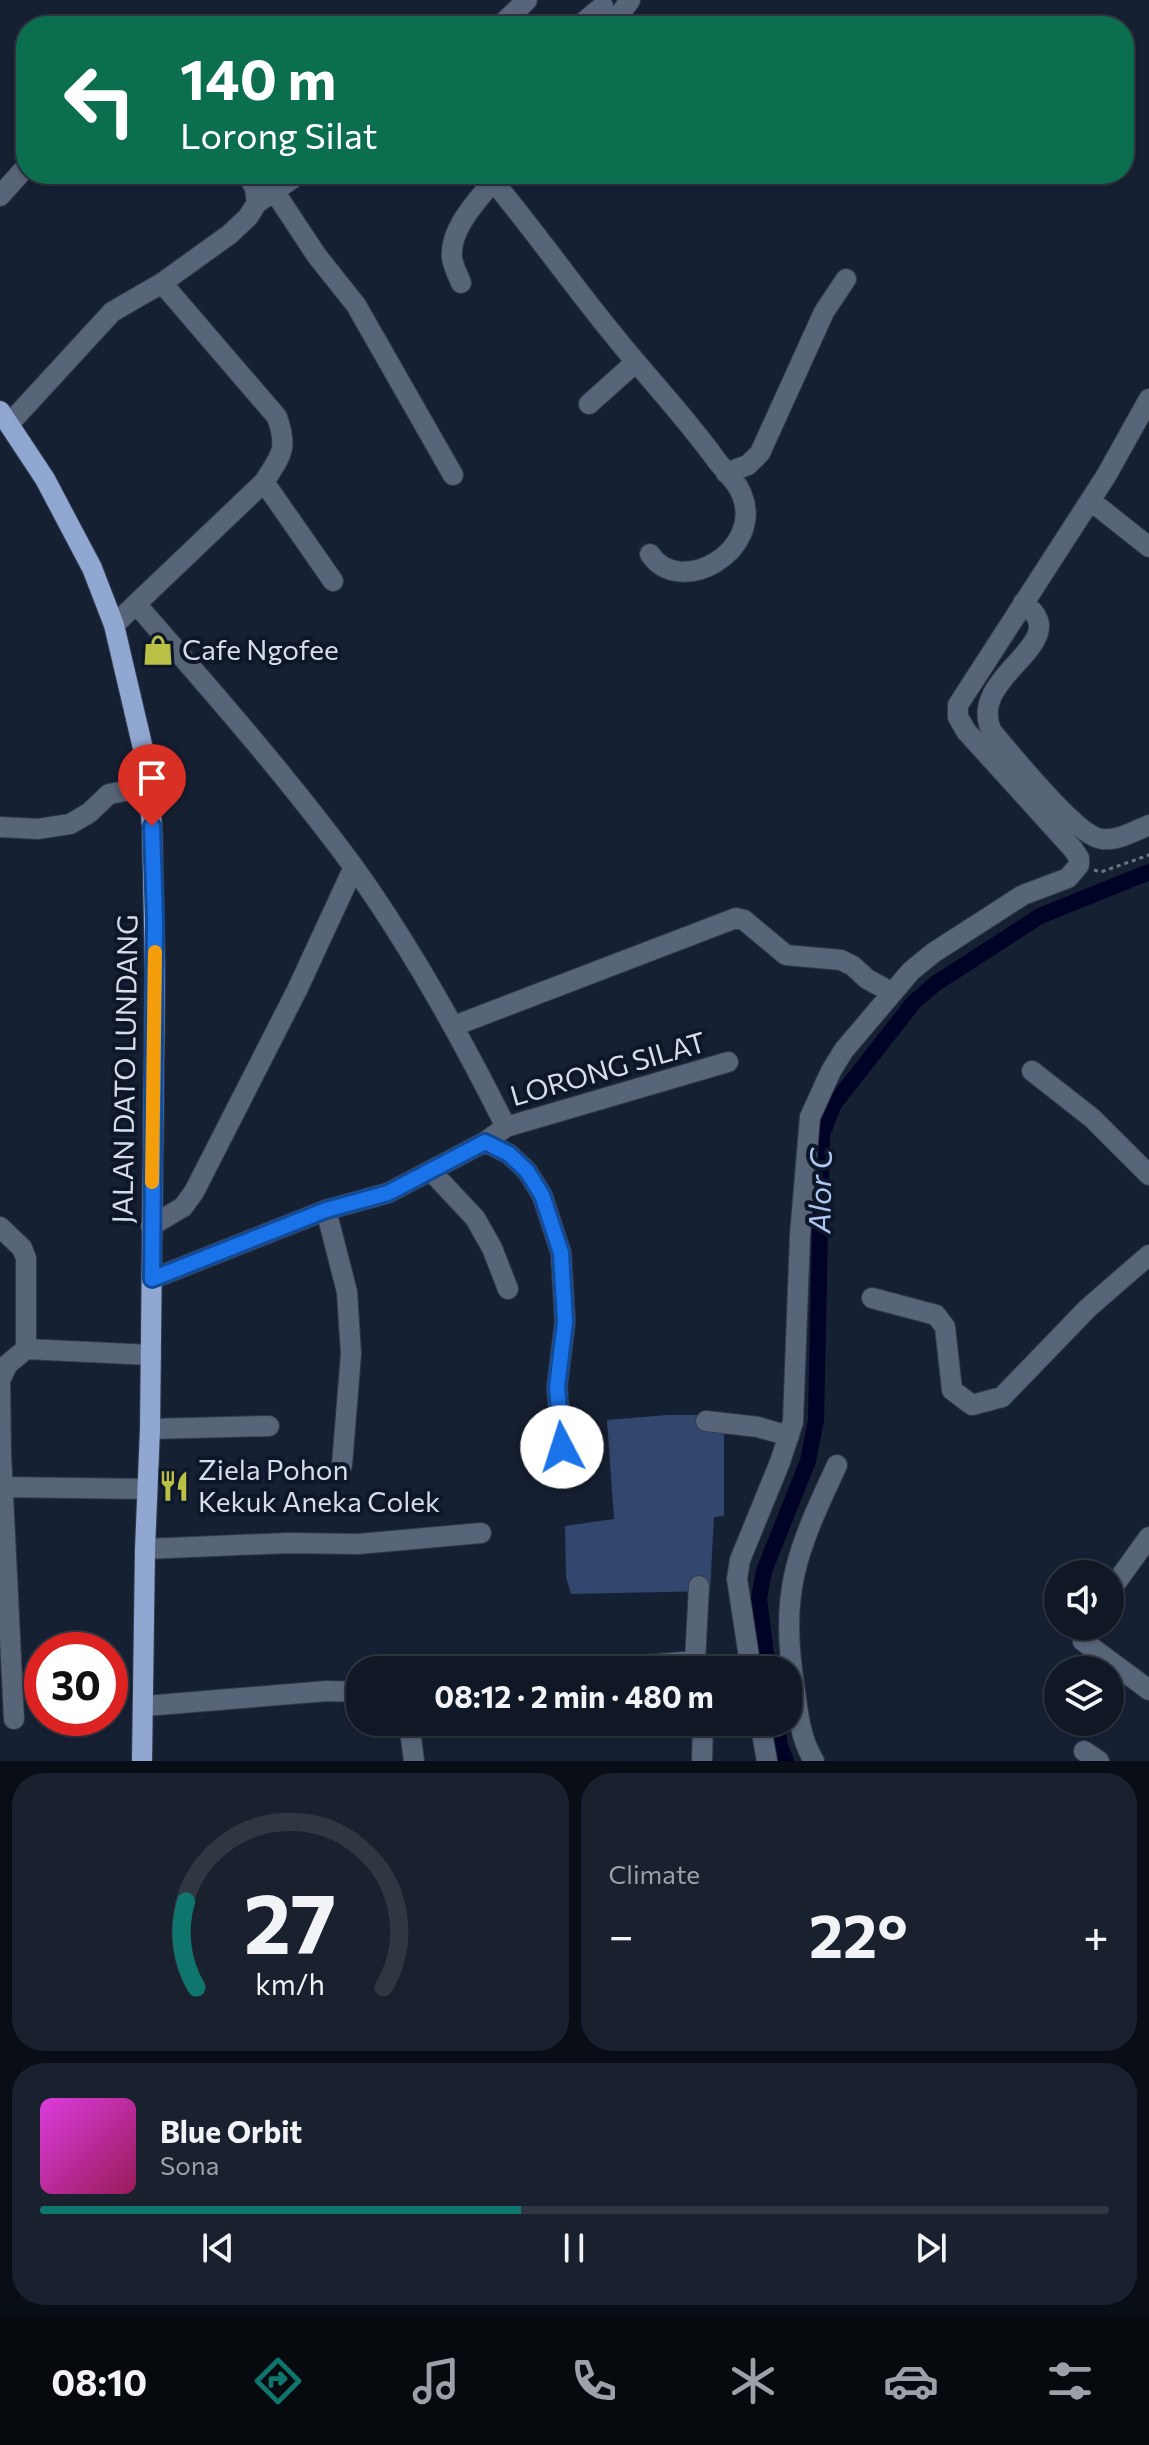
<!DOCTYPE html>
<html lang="en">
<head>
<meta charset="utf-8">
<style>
  :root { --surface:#101826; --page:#19212e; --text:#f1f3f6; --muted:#9ca0a7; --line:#303743; --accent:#0f766e }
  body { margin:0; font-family:Commissioner,sans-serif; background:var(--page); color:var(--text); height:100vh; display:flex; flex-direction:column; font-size:30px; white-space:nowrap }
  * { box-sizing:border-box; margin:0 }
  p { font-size:26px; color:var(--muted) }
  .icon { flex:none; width:44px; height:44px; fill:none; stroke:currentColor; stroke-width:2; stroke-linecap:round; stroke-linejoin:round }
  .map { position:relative; height:1761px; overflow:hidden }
  .details { display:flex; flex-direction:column; gap:12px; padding:12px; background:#090d15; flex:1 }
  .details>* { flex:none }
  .guide { position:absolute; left:16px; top:16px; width:1118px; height:168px; border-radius:32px; box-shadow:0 2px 6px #0004,0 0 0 2px var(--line); background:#0b6e4f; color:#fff; overflow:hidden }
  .fabs { position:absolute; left:1044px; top:1560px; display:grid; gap:16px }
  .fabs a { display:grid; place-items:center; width:80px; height:80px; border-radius:50%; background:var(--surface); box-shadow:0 2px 6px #0004,0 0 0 2px var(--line); font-size:40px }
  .speed { position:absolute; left:24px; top:1632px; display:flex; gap:16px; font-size:40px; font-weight:700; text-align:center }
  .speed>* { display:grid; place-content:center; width:104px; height:104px; border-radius:50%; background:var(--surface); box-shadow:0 2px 6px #0004,0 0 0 2px var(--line); line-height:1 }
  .speed .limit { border:12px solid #d22; background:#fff; color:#111 }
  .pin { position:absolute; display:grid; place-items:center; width:68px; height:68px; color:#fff; margin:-82px -34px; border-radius:50% 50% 50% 0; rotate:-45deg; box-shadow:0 0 8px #0007 }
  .pin .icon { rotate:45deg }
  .me { position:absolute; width:88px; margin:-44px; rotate:355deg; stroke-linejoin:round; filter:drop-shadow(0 0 6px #0008) }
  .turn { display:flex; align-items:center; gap:28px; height:168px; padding:0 32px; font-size:36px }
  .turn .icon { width:104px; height:104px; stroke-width:2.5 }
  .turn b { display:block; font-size:56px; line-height:68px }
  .big { font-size:60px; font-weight:700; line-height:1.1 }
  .details .card { flex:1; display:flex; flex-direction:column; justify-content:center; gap:12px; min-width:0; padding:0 28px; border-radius:32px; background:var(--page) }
  .details .dial { align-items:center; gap:0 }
  .dial svg { height:208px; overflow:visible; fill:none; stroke:var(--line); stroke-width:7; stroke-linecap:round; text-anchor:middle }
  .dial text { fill:var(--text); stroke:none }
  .song { display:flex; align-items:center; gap:24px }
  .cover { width:96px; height:96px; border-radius:12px; background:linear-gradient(135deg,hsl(300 70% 55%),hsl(330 70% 35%)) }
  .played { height:8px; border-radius:4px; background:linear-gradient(90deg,var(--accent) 45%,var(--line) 45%) }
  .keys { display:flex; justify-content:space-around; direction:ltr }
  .heat { display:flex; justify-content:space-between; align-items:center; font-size:44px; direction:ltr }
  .details .tiles { flex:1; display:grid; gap:12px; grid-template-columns:1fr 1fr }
  .card:last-child { grid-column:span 2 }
  .trip { position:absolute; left:346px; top:1656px; width:456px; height:80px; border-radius:32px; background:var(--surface); box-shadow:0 2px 6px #0004,0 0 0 2px var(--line); font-weight:700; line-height:80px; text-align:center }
  .tab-bar { display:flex; height:128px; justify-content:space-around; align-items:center; background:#060a0f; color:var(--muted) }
  .tab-bar .icon { width:56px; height:56px }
  .tab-bar .on { color:var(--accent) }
  .tab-bar b { font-size:36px; color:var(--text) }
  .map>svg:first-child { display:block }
</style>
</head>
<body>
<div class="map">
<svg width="1149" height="1761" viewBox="0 0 1149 1761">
  <rect width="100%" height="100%" fill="#162033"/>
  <path fill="#32476d" d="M667 1415H714L724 1426V1516L714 1517 710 1591 571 1594 566 1577 565 1526 614 1519 607 1420Z"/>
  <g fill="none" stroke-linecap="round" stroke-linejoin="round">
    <path stroke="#000226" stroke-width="16" d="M768 1670 759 1599 764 1571 808 1461 816 1420 822 1134 834 1104 914 1002 935 984 1040 916 1149 872
      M776 1722 780 1746 786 1761"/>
    <defs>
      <path id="minor" d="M500 26 527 0
        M579 26 603 6
        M612 26 630 0
        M247 174 255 188 257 203
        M487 174C531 225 569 281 612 333 646 376 685 416 717 461 725 471 738 483 742 495 764 551 680 599 650 554
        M274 191 317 256 356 305 453 475
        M0 196 26 167
        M461 283C458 275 453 266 452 258 449 227 481 197 499 174
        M589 404 636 362
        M10 423 112 312 162 283 230 234 248 217 257 203 299 174
        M726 473 748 465 760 453 824 312 846 279
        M264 482 333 581
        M1091 501 1149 547
        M1023 603C1080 643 964 675 992 732 1011 753 1076 837 1102 839 1117 841 1135 831 1149 825
        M137 605C211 690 286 775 353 866 412 948 461 1037 506 1127
        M114 625 264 482C282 454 288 449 277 417L162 283
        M0 827 38 829 70 824 89 813 109 794 148 787
        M454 1026 736 918 744 920 786 955 841 960 853 966 867 979 891 992
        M1032 1071 1092 1118 1149 1175
        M485 1142 509 1154 527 1171 542 1195 561 1253 565 1322 557 1387 562 1447
        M431 1171 475 1218 492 1248 508 1289
        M326 1210 347 1292 351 1354 342 1465
        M151 1226 183 1207 194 1192 297 990 354 867
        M0 1227 22 1248 26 1258V1349
        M152 1279 326 1210 388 1193 485 1142 506 1127 728 1062
        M872 1298 936 1315 945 1327 952 1390 972 1405 1002 1397 1088 1308 1149 1255
        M26 1349 151 1355
        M706 1421 758 1427 789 1436
        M150 1429 269 1426
        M0 1487 147 1489
        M145 1549 288 1543 358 1544 481 1533
        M1110 1591 1149 1537
        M1086 1626 1083 1641 1149 1690
        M695 1661 699 1586
        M588 1670 695 1661 706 1670
        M751 1670 737 1579 740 1560 780 1462 793 1422 800 1235 810 1117 831 1071 844 1050 911 971 933 953 1023 895 1068 878 1079 865V858L1073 849 966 731 958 717V705L1106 476 1149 399
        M145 1706 327 1691 360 1692
        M14 1719 1 1454 0 1380 8 1364 26 1349
        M409 1722 414 1761
        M760 1722 767 1761
        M1084 1751 1099 1761
        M702 1761 703 1722
        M814 1761C801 1740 798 1715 795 1691 779 1591 796 1553 837 1465"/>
      <path id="major" d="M0 411 45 479 92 568 114 625 145 757 152 826 155 973 150 1429 145 1549 142 1761"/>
    </defs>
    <use href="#minor" stroke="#313a4d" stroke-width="22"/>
    <use href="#major" stroke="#313a4d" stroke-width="22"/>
    <path stroke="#6d7686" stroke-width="3" stroke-dasharray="4 4" stroke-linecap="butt" d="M1094 870 1101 872 1149 855"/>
    <use href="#minor" stroke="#586478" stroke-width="20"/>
    <use href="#major" stroke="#90a7d2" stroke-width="20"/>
  </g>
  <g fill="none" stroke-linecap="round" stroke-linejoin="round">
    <defs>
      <path id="route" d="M152 826 155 920 152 1279 326 1210 388 1193 485 1142 509 1154 527 1171 542 1195 561 1253 565 1322 557 1387 562 1447"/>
    </defs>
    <use href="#route" stroke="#114b97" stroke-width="20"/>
    <use href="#route" stroke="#1a73e8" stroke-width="14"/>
    <path stroke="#f59e0b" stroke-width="14" d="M152 1182 155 952"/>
  </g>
  <defs>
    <symbol id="shop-bare" viewBox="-9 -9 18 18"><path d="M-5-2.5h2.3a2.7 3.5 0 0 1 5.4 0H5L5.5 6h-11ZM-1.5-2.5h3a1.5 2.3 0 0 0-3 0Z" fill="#b9c046" stroke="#0e1729" stroke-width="2.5" paint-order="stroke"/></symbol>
    <symbol id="restaurant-bare" viewBox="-9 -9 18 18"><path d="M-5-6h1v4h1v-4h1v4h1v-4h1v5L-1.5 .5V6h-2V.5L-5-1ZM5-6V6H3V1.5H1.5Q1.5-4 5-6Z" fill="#b9c046" stroke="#0e1729" stroke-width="2.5" paint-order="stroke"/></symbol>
  </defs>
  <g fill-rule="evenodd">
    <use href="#shop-bare" x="136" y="628" width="44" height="44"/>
    <use href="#restaurant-bare" x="152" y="1464" width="44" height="44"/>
  </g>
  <g text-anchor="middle" stroke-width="8" stroke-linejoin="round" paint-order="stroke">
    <g font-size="28" fill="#d6ddea" stroke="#0e1729" text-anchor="start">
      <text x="182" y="660">Cafe Ngofee</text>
      <text x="198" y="1480">Ziela Pohon<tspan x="198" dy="32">Kekuk Aneka Colek</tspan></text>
    </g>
    <g font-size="28" fill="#d6ddea" stroke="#0e1729">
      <text transform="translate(125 1069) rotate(-89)" y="10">JALAN DATO LUNDANG</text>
      <text transform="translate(608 1069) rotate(-16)" y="10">LORONG SILAT</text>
    </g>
    <g font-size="30" font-style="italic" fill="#afc6f1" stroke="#0e1729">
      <text transform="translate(821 1191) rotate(-89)" y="10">Alor C</text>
    </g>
  </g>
</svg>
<div class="fabs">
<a><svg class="icon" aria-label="sound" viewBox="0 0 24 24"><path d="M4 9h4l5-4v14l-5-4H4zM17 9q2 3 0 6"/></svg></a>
<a><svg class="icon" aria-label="layers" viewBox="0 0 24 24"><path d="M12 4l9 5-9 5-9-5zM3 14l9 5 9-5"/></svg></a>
</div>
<div class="speed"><div class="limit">30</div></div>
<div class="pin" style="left:152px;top:826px;background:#d93025"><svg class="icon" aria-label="arrive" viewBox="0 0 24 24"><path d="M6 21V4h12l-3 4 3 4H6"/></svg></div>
<svg class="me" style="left:562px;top:1447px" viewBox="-20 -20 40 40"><circle r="19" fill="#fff"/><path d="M0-13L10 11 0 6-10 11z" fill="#1a73e8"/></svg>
<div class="trip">08:12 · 2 min · 480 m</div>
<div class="guide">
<div class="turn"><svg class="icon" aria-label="left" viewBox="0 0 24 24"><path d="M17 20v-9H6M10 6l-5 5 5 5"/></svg><div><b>140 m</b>Lorong Silat</div></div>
</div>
</div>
<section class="details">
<div class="tiles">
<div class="card dial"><svg viewBox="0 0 100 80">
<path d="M14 69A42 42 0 1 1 86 69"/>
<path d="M14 69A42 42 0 0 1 10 36" stroke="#0f766e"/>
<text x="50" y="56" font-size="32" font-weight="700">27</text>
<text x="50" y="72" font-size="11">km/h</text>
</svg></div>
<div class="card"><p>Climate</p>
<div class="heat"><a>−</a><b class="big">22°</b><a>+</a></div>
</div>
<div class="card">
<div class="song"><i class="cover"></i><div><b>Blue Orbit</b><p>Sona</p></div></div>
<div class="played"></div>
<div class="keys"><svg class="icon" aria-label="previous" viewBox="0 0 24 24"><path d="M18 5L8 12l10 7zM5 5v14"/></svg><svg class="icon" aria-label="pause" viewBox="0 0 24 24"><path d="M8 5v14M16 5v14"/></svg><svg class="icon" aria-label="next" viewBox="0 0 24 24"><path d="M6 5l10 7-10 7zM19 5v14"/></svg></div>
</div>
</div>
</section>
<nav class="tab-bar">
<b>08:10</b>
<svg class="icon on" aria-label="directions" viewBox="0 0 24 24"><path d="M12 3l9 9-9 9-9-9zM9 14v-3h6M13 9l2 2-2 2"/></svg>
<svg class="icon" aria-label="music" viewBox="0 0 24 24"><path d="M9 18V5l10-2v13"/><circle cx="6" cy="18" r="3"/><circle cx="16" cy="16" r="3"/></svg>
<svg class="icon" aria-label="phone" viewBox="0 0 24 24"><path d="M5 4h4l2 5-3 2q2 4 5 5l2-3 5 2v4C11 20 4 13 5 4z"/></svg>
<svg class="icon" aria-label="climate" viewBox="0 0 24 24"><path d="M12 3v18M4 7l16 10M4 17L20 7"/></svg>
<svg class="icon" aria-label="car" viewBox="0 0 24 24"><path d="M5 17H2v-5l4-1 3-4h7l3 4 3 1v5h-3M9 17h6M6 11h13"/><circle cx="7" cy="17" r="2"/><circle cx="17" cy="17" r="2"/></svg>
<svg class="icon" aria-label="filters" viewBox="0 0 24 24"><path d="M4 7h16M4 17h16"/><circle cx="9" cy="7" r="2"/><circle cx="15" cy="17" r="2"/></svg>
</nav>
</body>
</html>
